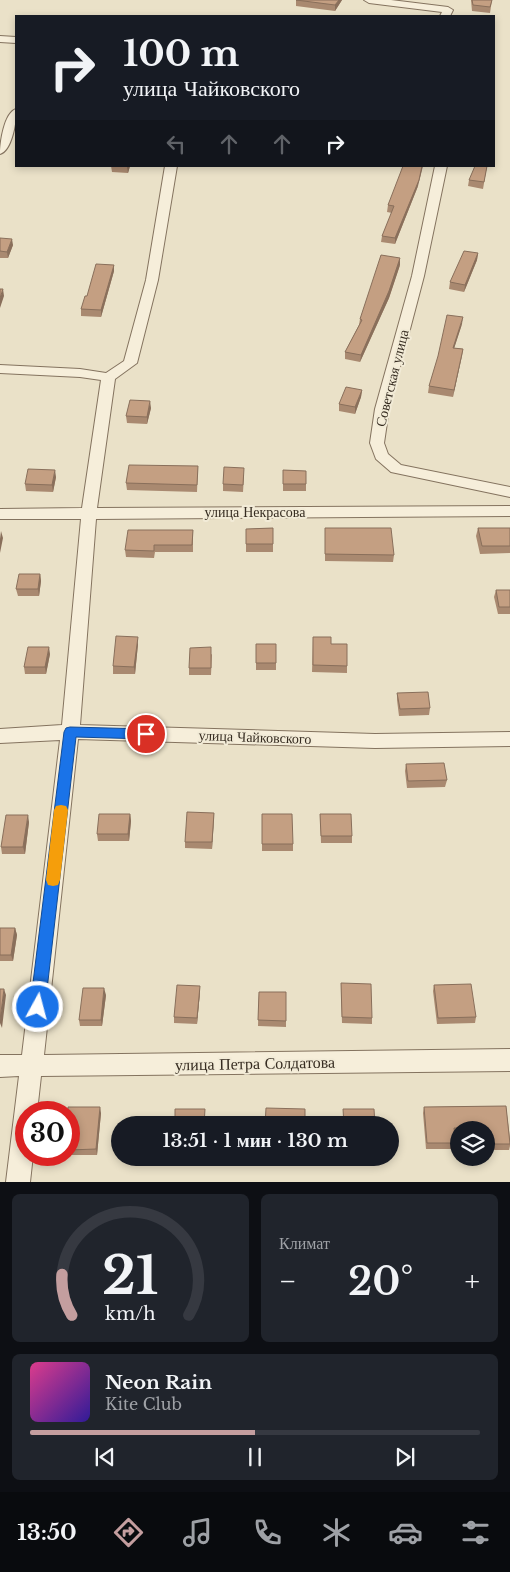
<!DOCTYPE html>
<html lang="ru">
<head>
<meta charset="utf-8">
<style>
  :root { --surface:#171b24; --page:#20242c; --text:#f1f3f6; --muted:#9ea1a6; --line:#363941; --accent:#c49e9f }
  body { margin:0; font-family:"Libre Baskerville",serif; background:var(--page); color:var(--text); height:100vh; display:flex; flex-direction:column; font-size:19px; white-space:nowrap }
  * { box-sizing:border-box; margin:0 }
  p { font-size:16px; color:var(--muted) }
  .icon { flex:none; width:28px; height:28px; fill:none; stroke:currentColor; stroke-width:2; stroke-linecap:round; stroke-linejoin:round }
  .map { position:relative; height:1182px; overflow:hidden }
  .sheet { display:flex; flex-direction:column; gap:12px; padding:12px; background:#0d0f14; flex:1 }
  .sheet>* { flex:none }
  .top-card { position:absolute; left:15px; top:15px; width:480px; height:152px; border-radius:0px; box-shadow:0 2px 8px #0003; background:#171b24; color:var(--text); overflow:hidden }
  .controls { position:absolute; left:450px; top:1121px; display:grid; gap:10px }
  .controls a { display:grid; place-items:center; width:45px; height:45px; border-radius:50%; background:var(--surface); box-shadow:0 2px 8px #0003; font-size:25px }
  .speed { position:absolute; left:15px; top:1101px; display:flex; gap:10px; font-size:25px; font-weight:700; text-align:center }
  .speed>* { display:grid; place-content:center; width:65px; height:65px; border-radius:50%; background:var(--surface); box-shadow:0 2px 8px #0003; line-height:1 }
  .speed .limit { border:8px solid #d22; background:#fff; color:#111 }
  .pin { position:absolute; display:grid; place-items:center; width:42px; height:42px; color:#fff; margin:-21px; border:2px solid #fff; border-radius:50%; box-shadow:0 1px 5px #0007 }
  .me { position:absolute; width:55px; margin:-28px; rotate:7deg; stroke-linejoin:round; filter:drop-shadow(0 0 4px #0008) }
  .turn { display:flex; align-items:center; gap:18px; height:105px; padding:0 25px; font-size:22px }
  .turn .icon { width:65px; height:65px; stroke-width:2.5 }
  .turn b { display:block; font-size:35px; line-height:42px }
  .lanes { display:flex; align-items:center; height:48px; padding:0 25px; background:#0003; justify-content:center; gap:25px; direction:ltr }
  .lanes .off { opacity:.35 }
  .big { font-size:38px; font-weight:600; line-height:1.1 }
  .sheet .tile { flex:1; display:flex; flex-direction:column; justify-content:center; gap:8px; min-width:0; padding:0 18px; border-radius:8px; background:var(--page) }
  .sheet .dial { align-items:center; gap:0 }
  .dial svg { height:130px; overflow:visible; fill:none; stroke:var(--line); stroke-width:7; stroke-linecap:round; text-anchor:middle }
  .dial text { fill:var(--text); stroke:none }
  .song { display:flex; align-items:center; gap:15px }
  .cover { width:60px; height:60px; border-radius:8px; background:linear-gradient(135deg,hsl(330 70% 55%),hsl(250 70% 35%)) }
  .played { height:5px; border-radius:2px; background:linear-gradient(90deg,var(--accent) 50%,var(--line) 50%) }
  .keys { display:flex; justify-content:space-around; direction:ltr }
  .heat { display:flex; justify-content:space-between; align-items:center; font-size:28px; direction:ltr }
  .sheet .tiles { flex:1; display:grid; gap:12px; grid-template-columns:1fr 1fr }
  .tile:last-child { grid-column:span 2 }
  .trip { position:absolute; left:111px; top:1116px; width:288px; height:50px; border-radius:25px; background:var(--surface); box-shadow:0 2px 8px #0003; font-weight:600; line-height:50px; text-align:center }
  .menu { display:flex; height:80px; justify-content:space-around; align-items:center; background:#090b0e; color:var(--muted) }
  .menu .icon { width:35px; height:35px }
  .menu .selected { color:var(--accent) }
  .menu b { font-size:22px; color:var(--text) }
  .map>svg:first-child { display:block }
</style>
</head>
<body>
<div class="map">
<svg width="510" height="1182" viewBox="0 0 510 1182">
  <rect width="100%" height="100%" fill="#eae1c8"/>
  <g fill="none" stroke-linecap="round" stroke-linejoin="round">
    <defs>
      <path id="minor" d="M364 0H391L448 7 453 10 450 16H440L442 12 369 3Z
        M0 36 16 37V43L0 42Z
        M16 109C17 120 12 151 0 154 0 143 4 113 16 109Z
        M165 166H177L158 280 137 363 115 379 97 508 510 506V516L96 519 80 725 375 734 510 732V746L375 748 78 739 44 1055 510 1049V1071L41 1076 37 1112H26V1155H33L30 1182H6L19 1076 0 1077V1055H22L60 740 0 743V729L62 725 81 519H0V509L82 508 101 380 80 377 0 373V365L80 369 106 373 124 361 146 280Z
        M435 166H447L424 276 389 409 384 443 388 454 401 465 510 487V497L391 472 376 459 370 443 375 409 412 276Z"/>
    </defs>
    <use href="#minor" stroke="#84735f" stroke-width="2"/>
    <use href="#minor" fill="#f6eeda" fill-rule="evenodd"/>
  </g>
  <path fill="#a98970" d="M296 0H342L335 11 296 6Z
    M471 0H492L490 13 472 11Z
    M111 166H130L128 173 112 172Z
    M487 166 483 189 468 186 469 180Z
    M418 186 395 244 381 242 382 236 392 213 387 212 388 205Z
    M0 238 13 245 8 258H0Z
    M478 253 477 260 464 292 449 289 450 282Z
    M114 265V271L101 317 81 316V309L87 296Z
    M400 265 389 298 360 362 345 359V352L359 325 360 319Z
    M462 324 454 348 463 349 453 397 428 393 429 386Z
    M362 390 361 397 355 414 339 411V404Z
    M151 408 147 424 127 423 126 416Z
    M198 466 197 492 127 490 126 483Z
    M283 470 306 471V491H283Z
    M244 475 243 492 223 491V484Z
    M56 477 53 492 26 491 25 484Z
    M273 528V552H246V529Z
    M325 528 394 555 393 562 325 561Z
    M478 528H510V553L480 554 476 536Z
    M193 530V552H155L154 558 126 557 125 550Z
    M40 574 41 581 39 596H18L16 589Z
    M496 590H510V614H498L494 597Z
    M313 637 331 644 347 666V673L312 672Z
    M138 644 135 674H113V666Z
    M256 644H276V670H256Z
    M50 654 46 674H25L24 667Z
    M212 654 211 675H189V668Z
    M397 693 430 708 429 715 399 716 397 700Z
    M406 764 447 780 445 787 407 788 405 771Z
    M214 813 212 849 185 848V842Z
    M130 814 131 821 129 841H98L97 834Z
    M262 814 293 844V851H262Z
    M320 814 352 836V843H321Z
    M29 822 25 854H2L1 847Z
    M0 928H15L17 935 13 961H0Z
    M341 983 372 1018V1024L342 1023 341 989Z
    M434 985 476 1017 475 1023 437 1024 433 991Z
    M200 992 197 1024 174 1023V1017Z
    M259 992H286V1027L258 1026Z
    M106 995 102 1026H80L79 1020Z
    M506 1106 510 1139V1146L509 1150H486V1130H459V1134H454L456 1143 454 1149H426L423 1113 424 1107Z
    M69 1112 101 1113 97 1155H66H69Z"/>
  <path fill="#896f5b" d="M339 0H342L335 11V5Z
    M127 166H130L128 173 127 167Z
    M422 166H423L418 186 395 244V238Z
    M12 239 13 245 8 258 7 252Z
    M478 253 477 260 464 292 465 285Z
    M400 258V265L389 298 360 362 361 355Z
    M114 265V271L101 317V310Z
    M3 289 4 296 0 308V298Z
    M463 317 462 324 452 355 453 348Z
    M463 349 462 356 453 397 454 390Z
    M362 390 361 397 355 414V407Z
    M150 401 151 408 147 424V417Z
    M55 470 56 477 53 492 52 485Z
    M1 531 3 538 0 553V539Z
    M40 574 41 581 39 596 38 589Z
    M138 637V644L135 674 134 667Z
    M49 647 50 654 46 674 45 667Z
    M214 813V819L212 849V842Z
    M130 814 131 821 129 841 128 834Z
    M28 815 29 822 25 854 23 847Z
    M15 928 17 935 13 961 11 955Z
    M200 986V992L197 1024V1018Z
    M104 988 106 995 102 1026 101 1020Z
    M4 989 6 995 2 1028 0 1023V1020Z
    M100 1107 101 1113 97 1155 96 1149Z"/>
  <path fill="#c49f82" stroke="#896f5b" d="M296 0H339L335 5Z
    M472 0H492L490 7 473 5Z
    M403 166H422L419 180 395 238 382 236 394 206 388 205Z
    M475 166H487L484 182 469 180Z
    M0 238 12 239 7 252 0 251Z
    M464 251 478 253 465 285 450 282Z
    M381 255 400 258 389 291 361 355 345 352 362 320 360 319Z
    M96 264 114 265 101 310 81 309 85 296H87Z
    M0 289H3L0 298Z
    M447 315 463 317 453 348 463 349 454 390 429 386 438 356Z
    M346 387 362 390 355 407 339 404Z
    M130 400 150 401 147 417 126 416Z
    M129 465 198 466 197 485 126 483Z
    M224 467 244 468 243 485 223 484Z
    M28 469 55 470 52 485 25 484Z
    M283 470 306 471V484H283Z
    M273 528V544H246V529Z
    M325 528H391L394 555 325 554Z
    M478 528H510V546H482Z
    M128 530H193L192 545H154V551L125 550Z
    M19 574H40L38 589H16Z
    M496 590H510V607H499Z
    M116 636 138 637 134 667 113 666Z
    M313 637H331V644H347V666L313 665Z
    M256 644H276V663H256Z
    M28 647H49L45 667H24Z
    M211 647V668H189L190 648Z
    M428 692 430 708 400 709 397 693Z
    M444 763 447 780 408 781 406 764Z
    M187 812 214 813 212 842H185Z
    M99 814H130L128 834H97Z
    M262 814H292L293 844H262Z
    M320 814H351L352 836H321Z
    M6 815H28L23 847H1Z
    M0 928H15L11 955H0Z
    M341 983 371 984 372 1018 342 1017Z
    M471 984 476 1017 438 1018 434 985Z
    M177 985 200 986 197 1018 174 1017Z
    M83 988H104L101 1020H79Z
    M0 989H4L0 1020Z
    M259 992H286V1021L258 1020Z
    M506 1106 510 1144H487L486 1130 485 1129 454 1128 456 1143H427L424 1107Z
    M68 1107H100L96 1149 69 1150Z
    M266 1108 305 1109V1125H265Z
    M175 1109H205L204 1125H175Z
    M343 1109H374L375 1125H344Z"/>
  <path fill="#1a73e8" stroke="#114b97" d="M70 727 146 729 151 731 153 734 151 738 146 739 76 737 45 1007 43 1012 38 1014 33 1012 30 1007 64 732 66 728Z"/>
  <path fill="#f59e0b" d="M61 805 66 806 68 810 60 880 58 885 53 886 48 885 46 880 54 810 56 806Z"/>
  <g text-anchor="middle" stroke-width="4" stroke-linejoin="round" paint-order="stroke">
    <g font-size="14" fill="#362c21" stroke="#f2ebd7">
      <text transform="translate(392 378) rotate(-76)" y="5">Советская улица</text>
      <text x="255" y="517">улица Некрасова</text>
      <text transform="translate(255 737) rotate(2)" y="5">улица Чайковского</text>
    </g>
    <g font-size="16" fill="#362c21" stroke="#f2ebd7">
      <text transform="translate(255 1063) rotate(-1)" y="6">улица Петра Солдатова</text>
    </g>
  </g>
</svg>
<div class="controls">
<a><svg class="icon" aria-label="layers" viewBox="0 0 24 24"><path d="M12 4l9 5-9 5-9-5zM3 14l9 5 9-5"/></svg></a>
</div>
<div class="speed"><div class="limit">30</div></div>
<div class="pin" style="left:146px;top:734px;background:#d93025"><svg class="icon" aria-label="arrive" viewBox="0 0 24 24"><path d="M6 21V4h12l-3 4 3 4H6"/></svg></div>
<svg class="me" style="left:38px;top:1007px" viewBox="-20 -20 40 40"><circle r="17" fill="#1a73e8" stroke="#fff" stroke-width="3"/><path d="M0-11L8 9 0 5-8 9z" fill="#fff"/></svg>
<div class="trip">13:51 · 1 мин · 130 m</div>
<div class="top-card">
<div class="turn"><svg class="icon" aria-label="right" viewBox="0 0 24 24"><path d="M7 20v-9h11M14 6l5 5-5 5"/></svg><div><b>100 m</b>улица Чайковского</div></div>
<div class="lanes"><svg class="icon off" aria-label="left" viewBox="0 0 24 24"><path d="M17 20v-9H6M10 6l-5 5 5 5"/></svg><svg class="icon off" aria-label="ahead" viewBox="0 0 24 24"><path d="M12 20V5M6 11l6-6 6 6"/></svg><svg class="icon off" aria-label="ahead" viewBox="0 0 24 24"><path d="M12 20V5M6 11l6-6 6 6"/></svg><svg class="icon" aria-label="right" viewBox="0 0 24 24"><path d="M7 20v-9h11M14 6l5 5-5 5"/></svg></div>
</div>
</div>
<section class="sheet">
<div class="tiles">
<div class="tile dial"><svg viewBox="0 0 100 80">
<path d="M14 69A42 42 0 1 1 86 69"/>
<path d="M14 69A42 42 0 0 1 8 44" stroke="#c49e9f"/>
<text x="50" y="56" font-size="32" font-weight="700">21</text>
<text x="50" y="72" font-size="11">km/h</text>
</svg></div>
<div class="tile"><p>Климат</p>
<div class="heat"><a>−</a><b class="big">20°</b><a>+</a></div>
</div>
<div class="tile">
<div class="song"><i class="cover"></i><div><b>Neon Rain</b><p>Kite Club</p></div></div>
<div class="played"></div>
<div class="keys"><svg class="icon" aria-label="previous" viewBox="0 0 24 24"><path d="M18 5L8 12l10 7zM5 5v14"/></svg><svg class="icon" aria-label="pause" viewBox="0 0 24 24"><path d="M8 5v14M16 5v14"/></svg><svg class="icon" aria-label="next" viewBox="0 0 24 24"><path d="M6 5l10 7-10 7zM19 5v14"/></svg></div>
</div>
</div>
</section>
<nav class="menu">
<b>13:50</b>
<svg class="icon selected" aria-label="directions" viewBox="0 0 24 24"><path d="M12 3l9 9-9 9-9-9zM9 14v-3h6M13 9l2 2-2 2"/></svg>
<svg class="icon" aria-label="music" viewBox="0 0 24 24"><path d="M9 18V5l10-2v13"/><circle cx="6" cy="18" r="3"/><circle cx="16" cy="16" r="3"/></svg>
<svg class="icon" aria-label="phone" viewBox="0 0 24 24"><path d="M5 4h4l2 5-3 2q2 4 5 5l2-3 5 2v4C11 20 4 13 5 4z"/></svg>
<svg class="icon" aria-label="climate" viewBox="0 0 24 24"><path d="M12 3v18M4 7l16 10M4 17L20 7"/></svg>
<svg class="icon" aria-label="car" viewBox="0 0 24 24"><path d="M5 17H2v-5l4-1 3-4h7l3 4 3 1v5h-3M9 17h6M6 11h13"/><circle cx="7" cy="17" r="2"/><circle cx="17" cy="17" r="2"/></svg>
<svg class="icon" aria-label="filters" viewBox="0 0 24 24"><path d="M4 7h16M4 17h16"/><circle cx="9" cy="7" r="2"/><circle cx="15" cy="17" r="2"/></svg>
</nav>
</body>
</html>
